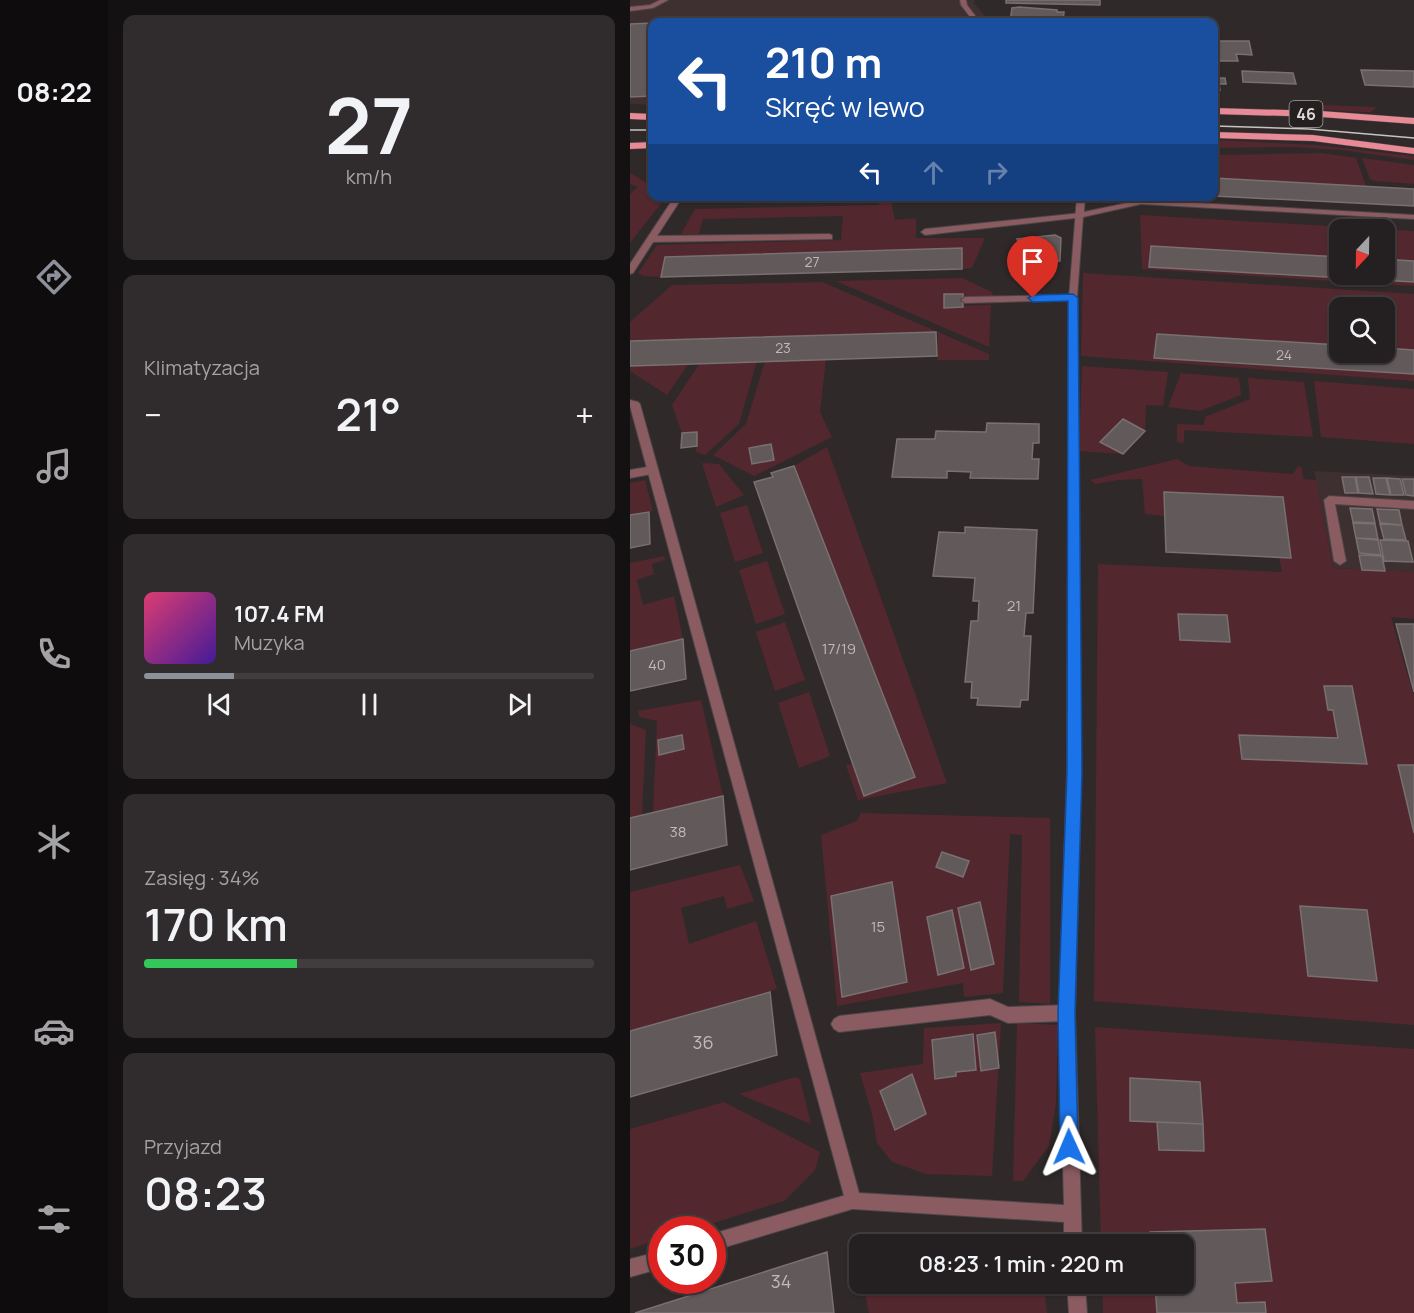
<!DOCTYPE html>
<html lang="pl">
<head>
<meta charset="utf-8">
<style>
  :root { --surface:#241f20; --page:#302c2d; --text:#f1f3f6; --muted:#a3a2a5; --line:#413d3e; --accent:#8c9099 }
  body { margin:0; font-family:Manrope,sans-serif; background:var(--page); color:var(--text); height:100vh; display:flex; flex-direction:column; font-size:22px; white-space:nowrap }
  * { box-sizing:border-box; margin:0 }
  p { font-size:20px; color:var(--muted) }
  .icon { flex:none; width:33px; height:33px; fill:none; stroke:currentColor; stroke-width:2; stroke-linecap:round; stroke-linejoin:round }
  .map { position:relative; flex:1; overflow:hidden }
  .sheet { display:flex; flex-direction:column; gap:15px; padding:15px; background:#141112; width:522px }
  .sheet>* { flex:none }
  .hud { position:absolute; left:18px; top:18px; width:570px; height:183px; border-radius:12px; box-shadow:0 2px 4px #0004,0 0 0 2px var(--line); background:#1a4fa0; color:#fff; overflow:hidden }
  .needle { width:39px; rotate:202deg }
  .tools { position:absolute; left:699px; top:219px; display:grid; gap:12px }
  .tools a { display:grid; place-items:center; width:66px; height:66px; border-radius:12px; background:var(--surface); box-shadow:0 2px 4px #0004,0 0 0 2px var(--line); font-size:30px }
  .speed { position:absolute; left:18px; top:1216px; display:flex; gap:12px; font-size:30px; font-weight:700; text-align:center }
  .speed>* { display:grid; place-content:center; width:78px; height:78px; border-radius:50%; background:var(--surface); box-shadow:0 2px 4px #0004,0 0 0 2px var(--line); line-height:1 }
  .speed .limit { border:9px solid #d22; background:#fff; color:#111 }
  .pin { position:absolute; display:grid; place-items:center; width:51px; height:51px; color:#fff; margin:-62px -26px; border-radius:50% 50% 50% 0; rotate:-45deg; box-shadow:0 0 6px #0007 }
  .pin .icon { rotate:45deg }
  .me { position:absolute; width:66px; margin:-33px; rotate:359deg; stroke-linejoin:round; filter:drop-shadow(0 0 4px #0008) }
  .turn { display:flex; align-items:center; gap:21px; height:126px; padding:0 18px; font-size:27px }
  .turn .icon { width:78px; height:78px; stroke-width:2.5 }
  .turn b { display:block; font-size:42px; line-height:51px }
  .lanes { display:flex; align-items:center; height:57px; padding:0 18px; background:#0003; justify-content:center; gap:30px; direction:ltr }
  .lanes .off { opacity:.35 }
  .big { font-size:45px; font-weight:600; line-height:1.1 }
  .sheet .card { flex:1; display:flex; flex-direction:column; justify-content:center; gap:9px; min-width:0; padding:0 21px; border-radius:12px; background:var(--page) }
  .sheet .dial { align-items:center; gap:0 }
  .dial b { font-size:78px; line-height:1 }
  .song { display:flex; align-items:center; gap:18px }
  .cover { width:72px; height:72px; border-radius:9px; background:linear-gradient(135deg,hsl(340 70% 55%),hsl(260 70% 35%)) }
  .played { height:6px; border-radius:3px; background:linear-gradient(90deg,var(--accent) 20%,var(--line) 20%) }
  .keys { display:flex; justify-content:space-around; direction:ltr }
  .heat { display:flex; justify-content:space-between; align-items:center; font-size:33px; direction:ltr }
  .charge { height:9px; border-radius:4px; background:linear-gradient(90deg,#34c759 34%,var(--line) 0) }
  .trip { position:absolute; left:219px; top:1234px; width:345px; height:60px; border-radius:12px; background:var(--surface); box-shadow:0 2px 4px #0004,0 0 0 2px var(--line); font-weight:600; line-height:60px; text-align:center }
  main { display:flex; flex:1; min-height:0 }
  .dock { display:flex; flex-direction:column; width:108px; justify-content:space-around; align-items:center; background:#0e0c0d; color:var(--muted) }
  .dock .icon { width:42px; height:42px }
  .dock .current { color:var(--accent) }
  .dock b { font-size:27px; color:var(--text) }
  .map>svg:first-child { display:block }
</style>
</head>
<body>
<main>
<nav class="dock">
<b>08:22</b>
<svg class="icon current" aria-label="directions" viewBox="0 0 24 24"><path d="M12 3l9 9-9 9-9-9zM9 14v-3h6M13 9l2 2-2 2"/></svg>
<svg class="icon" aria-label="music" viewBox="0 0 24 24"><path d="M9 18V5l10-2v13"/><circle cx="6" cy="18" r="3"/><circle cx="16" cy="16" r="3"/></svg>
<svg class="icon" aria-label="phone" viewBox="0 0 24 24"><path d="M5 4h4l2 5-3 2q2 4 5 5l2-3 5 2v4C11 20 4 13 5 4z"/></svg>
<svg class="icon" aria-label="climate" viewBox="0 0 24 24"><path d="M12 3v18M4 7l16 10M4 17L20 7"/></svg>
<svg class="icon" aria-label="car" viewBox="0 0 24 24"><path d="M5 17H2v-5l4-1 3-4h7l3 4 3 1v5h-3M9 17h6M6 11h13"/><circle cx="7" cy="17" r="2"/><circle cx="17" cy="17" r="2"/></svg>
<svg class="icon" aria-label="filters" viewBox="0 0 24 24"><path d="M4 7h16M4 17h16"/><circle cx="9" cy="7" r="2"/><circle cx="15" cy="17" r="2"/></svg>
</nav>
<section class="sheet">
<div class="card dial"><b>27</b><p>km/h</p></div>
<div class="card"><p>Klimatyzacja</p>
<div class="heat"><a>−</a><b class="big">21°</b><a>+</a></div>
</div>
<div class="card">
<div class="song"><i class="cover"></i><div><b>107.4 FM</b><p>Muzyka</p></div></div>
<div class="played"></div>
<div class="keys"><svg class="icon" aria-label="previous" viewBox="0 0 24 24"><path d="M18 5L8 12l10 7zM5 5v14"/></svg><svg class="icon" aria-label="pause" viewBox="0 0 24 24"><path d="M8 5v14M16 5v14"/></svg><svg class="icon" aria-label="next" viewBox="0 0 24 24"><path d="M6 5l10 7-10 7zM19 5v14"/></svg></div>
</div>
<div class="card"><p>Zasięg · 34%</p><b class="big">170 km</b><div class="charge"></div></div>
<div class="card"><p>Przyjazd</p><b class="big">08:23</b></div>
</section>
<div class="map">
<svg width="784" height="1313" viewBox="0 0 784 1313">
  <rect width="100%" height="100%" fill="#30292a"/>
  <path fill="#3e2f31" d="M0 0H344V3L360 22H22V105L0 104Z
    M684 471 784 476V572L703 568Z"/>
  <path fill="#53272e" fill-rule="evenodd" d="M663 104 747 107 741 112H733L665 108 661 106Z
    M584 140 687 145 784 156V160L712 150 662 147 584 148Z
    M692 153 726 158 736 186 584 178V155Z
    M732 158 784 165V184L744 181 740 179Z
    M0 173 22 186V196L36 197 0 243V194L8 187 0 184Z
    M250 197H260L265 220 286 218V238H355L342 268 332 269 331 248 35 257 31 277 13 276 8 273 27 245 211 240 213 216 73 219 69 234H51L65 209 249 205Z
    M510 215 784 231V286L512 269ZM710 230H754V274H710Z
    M453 273 784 294V381L451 356ZM710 308H754V352H710Z
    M332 278 362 292 363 296 333 297V294H315L314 306 361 305 359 347 206 281Z
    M192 282 359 354V360H307L308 334 306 332 0 341V322L42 285Z
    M196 359 190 412 202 437 124 476 83 455 116 424 135 361Z
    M127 361 109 424 75 455 66 452V432L52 433 42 405 70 363Z
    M59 363 37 395 0 371V366Z
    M452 366 538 372 533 406 516 405 515 431 493 454 449 451Z
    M551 373 609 378 611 395 570 411 538 407Z
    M618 378 674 382 683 437 554 430V443L547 442V424L574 425 575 417 620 399Z
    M684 381 784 389V444L691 437Z
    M197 447 317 783 228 800 216 765 223 764 235 796 285 776 164 466Z
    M547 459 559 466 663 474 668 466 672 468 673 479 686 480 703 568 784 572V619L761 617 784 697V765L768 766 784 833V1025L464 1001 468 564 652 572 649 557H661L653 497 534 492V516L515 514 512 479 488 480 466 484 460 480Z
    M72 463 89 464 114 495 86 507Z
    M15 480 23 511 0 515V483Z
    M117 505 133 553 105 562 90 513Z
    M34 556 35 560 22 564 24 574 7 580 13 605 44 596 53 639 0 651V563Z
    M137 561 155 614 126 624 109 570Z
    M155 622 175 680 145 691 126 632Z
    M179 692 200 756 169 768 148 703Z
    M71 700 93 796 23 813 27 721 9 717 8 711Z
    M0 724 16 730 12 815 0 818Z
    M231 813 420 818V1004L389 1002 392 835 380 834 373 993 334 997 333 983 207 1006 191 835 227 821Z
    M110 865 124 901 97 909 94 896 51 908 59 944 126 921 147 989 0 1031V892Z
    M371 1023 362 1176 296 1174 262 1162 247 1143 242 1114 230 1073 293 1064 294 1028Z
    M387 1023 428 1025 426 1103 419 1146 393 1181H383Z
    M465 1027 784 1049V1313H473L472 1284H554V1245H471Z
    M165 1077 170 1079 181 1124 109 1094Z
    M94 1102 190 1152 185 1170 154 1201 61 1230H32L31 1239 0 1249V1129Z
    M233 1284H414L417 1313H239Z"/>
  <path fill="#61595a" stroke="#797071" stroke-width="1.5" d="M376 0H470V5L376 3Z
    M389 7 427 10V12H434L433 22H380L382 8Z
    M99 19 98 22H34Z
    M22 23V96L0 97V24Z
    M584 41H619L622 55 606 54 608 61H584Z
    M731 70 784 71V87L735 85Z
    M612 71 663 73 666 84 613 82Z
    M584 78H595L596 84H589L590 90H584Z
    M584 178 784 189V206L584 196Z
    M79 196H241L78 201Z
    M260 196H304L261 202Z
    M425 235 431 238 430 261H399L394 258 387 239Z
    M521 246 710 257V274H754V259L784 261V282L519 267Z
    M332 248V269L31 277 35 257Z
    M314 294H333V307L314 308Z
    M306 332 307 356 0 366V341Z
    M527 334 710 345V352H754V348L784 350V374L524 358Z
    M493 419 515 431 493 454 470 442Z
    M357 423 409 424V443H403L402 459H409L408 479 340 478 341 472 317 471V478L262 477 267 439H305L306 431 356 432Z
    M67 432V446L51 448 52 433Z
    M141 444 144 460 122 464 119 448Z
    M164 466 285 777 234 796 124 482 143 477 141 473Z
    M712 477H725L728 493H715Z
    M726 477H739L743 494 729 493Z
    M743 478H756L760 495 746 494Z
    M757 478 770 479 774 495H761Z
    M772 479H784V496L776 495Z
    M534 492 653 497 661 558 536 552Z
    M720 508 742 509 745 523 723 522Z
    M747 509 769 510 772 525 750 523Z
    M19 512 20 544 0 548V515Z
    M723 523 745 524 748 539 726 538Z
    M750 524 772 525 776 540 754 539Z
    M335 527 407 530 403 613H396L394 636H401L398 700H391L390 707 347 705 348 698H341L342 682H335L341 621H348L349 601H343L345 578 303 576 309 532 335 533Z
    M726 538 748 540 751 555 729 553Z
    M750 540 778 541 783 562 754 561Z
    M729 555 752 556 755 571 732 570Z
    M548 614 597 615 600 642 550 640Z
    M766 624H784V692Z
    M53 639 56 679 0 691V651Z
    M694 686H722L737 764 612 759 609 735 708 738 703 710H698Z
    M52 735 54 749 29 755 28 740Z
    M768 765H784V833Z
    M93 796 97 845 0 870V818Z
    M312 852 339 861 333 877 306 867Z
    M262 882 277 982 212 997 201 896Z
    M350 902 364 964 341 970 328 908Z
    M670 906 737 910 747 981 678 976Z
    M322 910 334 968 308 975 297 917Z
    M140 992 147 1055 0 1097V1031Z
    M365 1032 369 1068 351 1071 347 1035Z
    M343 1034 346 1070 326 1072V1076L305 1079 302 1040Z
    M282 1074 296 1114 265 1130 250 1091Z
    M500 1078 570 1082 573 1124 500 1121Z
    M527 1122 573 1124 574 1151 529 1150Z
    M635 1229 642 1281 605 1283 607 1303 635 1302 636 1313H527L525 1284H554V1245H521L520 1232Z
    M197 1252 204 1313H5Z"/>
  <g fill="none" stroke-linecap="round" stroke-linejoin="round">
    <defs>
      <path id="service" d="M30 0H38L23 8 0 11V7L20 5Z
        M451 213 455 215 454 217 295 235 291 232 295 229Z
        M199 234 202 235V239L21 242 17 239 21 236Z
        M443 295 447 298 446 300 335 303 331 300 335 297Z
        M23 466 28 470 27 473 0 478V470Z
        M699 496 784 501V509L705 504 716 561 710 565 704 561 694 500Z
        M360 999 378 1007 437 1005 442 1008 445 1013 442 1018 437 1021 378 1023 360 1015 209 1032 204 1029 201 1024 204 1019 209 1016Z
        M223 1193 229 1195 231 1201 229 1207 82 1251V1234Z
        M32 1251V1268L0 1277V1259Z"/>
      <path id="minor" d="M330 0H336L337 5 350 22H344L331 5Z
        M45 196H53L3 273 0 274V264Z
        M447 196H455L454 212 511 200 784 215V219L511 204 453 217 447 298 451 773 445 1013 452 1245H434V1222L223 1209 217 1207 0 406V400L8 402 10 404 229 1193 434 1205 429 1013 437 773 439 298Z
        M437 1284H455L457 1313H439Z"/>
      <path id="primary" d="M584 108 691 111 784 118V124L691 117 584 114Z
        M0 113 22 114V120L0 119Z
        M584 132 683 135 784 148V154L683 141 584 138Z
        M22 142V148L0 149V143Z"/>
    </defs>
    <use href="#service" stroke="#4c4546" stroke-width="2"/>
    <use href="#minor" stroke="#4c4546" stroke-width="2"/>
    <use href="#primary" stroke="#4c4546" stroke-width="1"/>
    <use href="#service" fill="#8a5c61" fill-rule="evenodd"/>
    <use href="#minor" fill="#8a5c61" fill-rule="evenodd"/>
    <use href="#primary" fill="#e98a97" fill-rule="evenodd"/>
    <path stroke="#c8c3c3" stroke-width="1.5" d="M584 126 679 129 784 138
      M0 130H22"/>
  </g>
  <path fill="#1a73e8" stroke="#114b97" stroke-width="1.5" d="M443 294 448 298 452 773 445 1013 448 1147 446 1153 439 1156 433 1153 430 1147 428 1013 437 773 438 301 403 302 398 298 403 295Z"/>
  <g text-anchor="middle" stroke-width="6" stroke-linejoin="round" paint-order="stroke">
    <g font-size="14" fill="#c0baba">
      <text x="182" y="267">27</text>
      <text x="153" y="353">23</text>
      <text x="654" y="360">24</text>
    </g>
    <g font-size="15" fill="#c0baba">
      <text x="384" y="611">21</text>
      <text x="209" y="654">17/19</text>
      <text x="27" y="670">40</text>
      <text x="48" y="837">38</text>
      <text x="248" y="932">15</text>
    </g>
    <rect fill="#261f20" stroke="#a8a2a2" stroke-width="1.5" x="659.5" y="101" width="33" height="26" rx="4.5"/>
    <g font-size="16" font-weight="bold" fill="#dfdada">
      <text x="676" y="120">46</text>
    </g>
    <g font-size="18" fill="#c0baba">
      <text x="73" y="1049">36</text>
      <text x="151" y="1288">34</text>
    </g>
  </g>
</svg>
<div class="tools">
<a><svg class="needle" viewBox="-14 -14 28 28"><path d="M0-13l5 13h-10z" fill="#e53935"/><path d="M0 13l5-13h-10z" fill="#a3a2a5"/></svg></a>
<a><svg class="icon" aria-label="search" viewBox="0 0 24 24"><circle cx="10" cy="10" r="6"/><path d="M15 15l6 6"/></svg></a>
</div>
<div class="speed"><div class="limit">30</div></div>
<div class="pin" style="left:403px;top:298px;background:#d93025"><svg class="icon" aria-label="arrive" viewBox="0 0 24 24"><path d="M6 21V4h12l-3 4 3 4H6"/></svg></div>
<svg class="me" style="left:439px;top:1147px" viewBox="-20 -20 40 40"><path d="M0-17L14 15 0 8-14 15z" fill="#1a73e8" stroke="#fff" stroke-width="4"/></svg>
<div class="trip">08:23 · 1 min · 220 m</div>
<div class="hud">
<div class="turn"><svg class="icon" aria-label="left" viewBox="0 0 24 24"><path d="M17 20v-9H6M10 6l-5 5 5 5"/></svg><div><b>210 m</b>Skręć w lewo</div></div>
<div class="lanes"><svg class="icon" aria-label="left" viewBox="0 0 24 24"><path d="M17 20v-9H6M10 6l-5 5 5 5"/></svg><svg class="icon off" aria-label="ahead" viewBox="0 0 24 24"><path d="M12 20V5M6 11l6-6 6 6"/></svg><svg class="icon off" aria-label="right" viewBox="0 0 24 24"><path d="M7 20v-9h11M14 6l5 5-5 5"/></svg></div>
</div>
</div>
</main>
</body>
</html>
